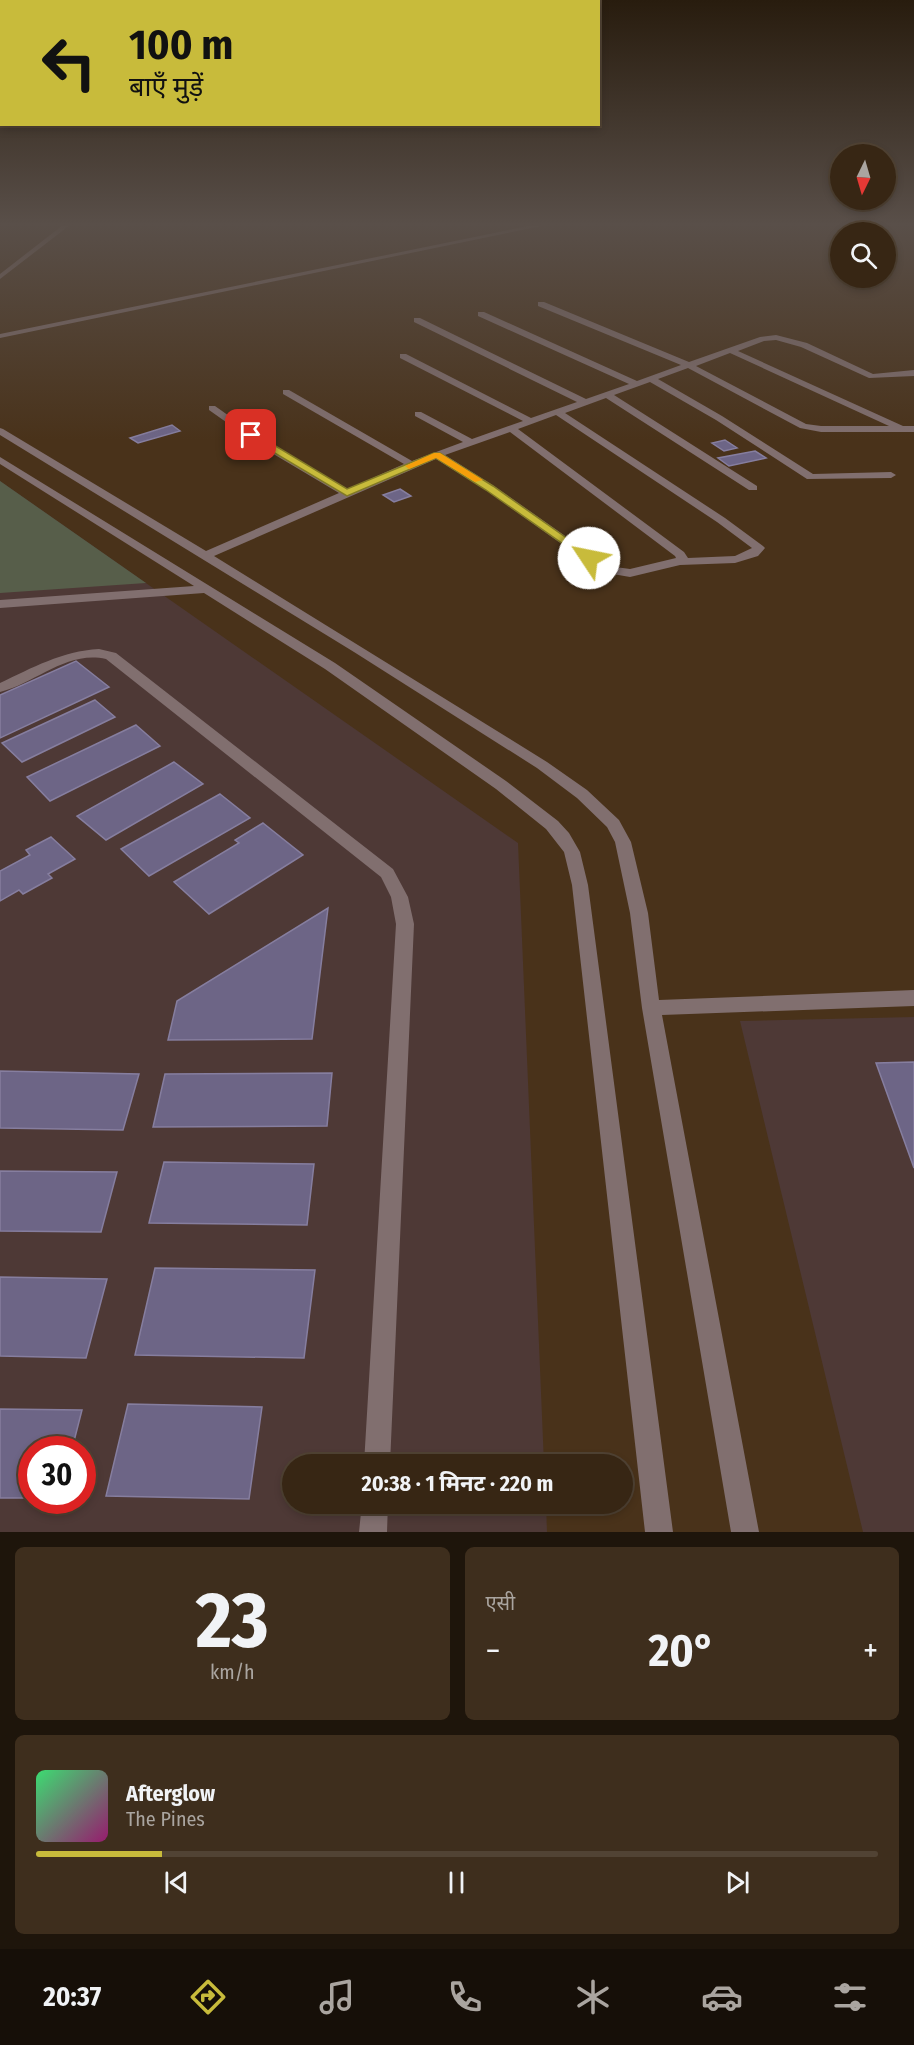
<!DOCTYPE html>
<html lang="hi">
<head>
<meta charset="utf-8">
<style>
  :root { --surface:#372614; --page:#3e2e1d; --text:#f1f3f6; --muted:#aaa5a0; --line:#514334; --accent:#c8bb3b }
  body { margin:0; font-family:"Fira Sans Condensed","Noto Sans Devanagari",sans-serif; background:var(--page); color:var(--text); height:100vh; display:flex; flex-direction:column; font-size:22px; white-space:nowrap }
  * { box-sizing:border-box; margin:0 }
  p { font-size:20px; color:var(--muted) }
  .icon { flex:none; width:33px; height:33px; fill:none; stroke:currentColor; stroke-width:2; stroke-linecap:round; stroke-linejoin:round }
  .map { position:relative; height:1532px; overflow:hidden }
  .side { display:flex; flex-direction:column; gap:15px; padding:15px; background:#1e150b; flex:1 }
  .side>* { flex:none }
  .guide { position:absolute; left:0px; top:0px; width:600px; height:126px; box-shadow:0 3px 9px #0003,0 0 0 2px var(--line); background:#c8bb3b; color:#111; overflow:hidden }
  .needle { width:39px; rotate:185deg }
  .buttons { position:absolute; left:830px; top:144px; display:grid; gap:12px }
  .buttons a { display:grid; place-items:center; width:66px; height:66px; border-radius:50%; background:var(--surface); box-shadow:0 3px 9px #0003,0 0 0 2px var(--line); font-size:30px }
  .speed { position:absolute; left:18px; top:1436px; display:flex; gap:12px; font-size:30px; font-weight:700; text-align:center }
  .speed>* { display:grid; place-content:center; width:78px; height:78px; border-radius:50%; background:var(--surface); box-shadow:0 3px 9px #0003,0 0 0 2px var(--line); line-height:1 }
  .speed .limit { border:9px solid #d22; background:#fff; color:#111 }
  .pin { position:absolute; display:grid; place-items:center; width:51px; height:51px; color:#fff; margin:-26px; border-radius:12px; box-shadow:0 3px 9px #0006 }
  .me { position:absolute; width:66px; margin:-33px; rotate:304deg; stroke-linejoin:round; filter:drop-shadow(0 0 4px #0008) }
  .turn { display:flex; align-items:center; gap:21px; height:126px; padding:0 30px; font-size:27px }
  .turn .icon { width:78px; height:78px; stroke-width:2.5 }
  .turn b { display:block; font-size:42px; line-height:51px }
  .big { font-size:45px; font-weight:700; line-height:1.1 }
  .side .card { flex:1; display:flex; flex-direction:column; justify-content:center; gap:9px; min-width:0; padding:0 21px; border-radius:9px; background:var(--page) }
  .side .dial { align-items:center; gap:0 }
  .dial b { font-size:78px; line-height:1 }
  .song { display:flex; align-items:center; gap:18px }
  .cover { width:72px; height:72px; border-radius:9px; background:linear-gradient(135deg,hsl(140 70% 55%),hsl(320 70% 35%)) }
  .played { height:6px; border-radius:3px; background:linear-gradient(90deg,var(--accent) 15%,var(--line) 15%) }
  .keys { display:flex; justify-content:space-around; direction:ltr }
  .heat { display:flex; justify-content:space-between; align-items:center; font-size:33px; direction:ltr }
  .side .tiles { flex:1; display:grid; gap:15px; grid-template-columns:1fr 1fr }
  .card:last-child { grid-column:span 2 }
  .trip { position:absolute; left:282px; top:1454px; width:351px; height:60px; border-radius:30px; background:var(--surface); box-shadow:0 3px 9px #0003,0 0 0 2px var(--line); font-weight:700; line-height:60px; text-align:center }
  .tabs { display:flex; height:96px; justify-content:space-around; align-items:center; background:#160f08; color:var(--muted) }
  .tabs .icon { width:42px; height:42px }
  .tabs .active { color:var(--accent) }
  .tabs b { font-size:27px; color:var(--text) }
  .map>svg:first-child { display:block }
</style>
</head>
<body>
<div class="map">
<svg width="914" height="1532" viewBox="0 0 914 1532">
  <rect width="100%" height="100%" fill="#49321a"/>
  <path fill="#4e3936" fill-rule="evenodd" d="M0 481 518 843 544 1464H292V1503H546L547 1532H0ZM32 1449H82V1500H32Z
    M914 1017V1532H863L740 1021Z"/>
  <path fill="#575e4a" d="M0 481 146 583 0 593Z"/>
  <path fill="#6d6586" stroke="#867e9f" stroke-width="1.5" d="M172 425 180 431 138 443 130 438Z
    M725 440 737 448 724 451 712 443Z
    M755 451 766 458 729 466 718 458Z
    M400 489 411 496 394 502 383 495Z
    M76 661 109 687 0 738V695Z
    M95 700 115 717 22 762 2 743Z
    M136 725 160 746 50 801 27 777Z
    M174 762 203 784 106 840 77 816Z
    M220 794 250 818 149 876 121 849Z
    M263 823 303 855 209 914 174 882 239 843 235 840Z
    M51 837 75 859 48 874 52 878 23 894 19 890 0 901V871L30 855 26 850Z
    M328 908 312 1039 168 1040 177 1001Z
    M914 1062V1168L876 1063Z
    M0 1071 139 1074 123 1130 0 1128Z
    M332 1073 327 1126 153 1127 165 1074Z
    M164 1162 314 1164 307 1225 149 1223Z
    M0 1171 117 1172 101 1232 0 1231Z
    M155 1268 315 1270 304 1358 135 1355Z
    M0 1277 107 1279 86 1358 0 1356Z
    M128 1404 262 1407 249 1499 106 1496Z
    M0 1409 82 1410 72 1449H32V1498H0Z"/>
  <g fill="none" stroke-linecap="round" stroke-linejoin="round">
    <path fill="#816f6f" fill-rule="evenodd" d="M63 225H70L0 279V274Z
      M533 225H546L0 338V334Z
      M538 302H544L689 362 760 337 776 335 807 343 873 374 914 370V376L869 378 801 347 776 340 764 341 738 351 903 426H914V432H821L800 428 688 368 658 379 722 416 813 474 891 472 896 475 891 478 807 479 716 420 650 382 614 395 757 486V490H749L606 398 565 413 725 518 763 546 765 548 758 556 735 563 680 565 630 577 601 572 486 490 436 459 214 556 547 762 587 790 619 820 631 842 648 913 659 1000 914 990V1006L662 1015 759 1532H731L642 1008 630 913 615 842 607 827 577 798 537 768 354 652 0 435V428L3 429 206 551 339 493 260 446 209 410V406H215L266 442 348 489 404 464 283 394V390H289L412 461 463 442 415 416V412H421L472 439 523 421 400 358V354H406L531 418 577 402 414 322V318H420L586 399 629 384 478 316V312H484L637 381 681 365 538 306ZM730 353 889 426H821L806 424 696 366ZM556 415 717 522 752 548 735 556 688 558 684 552 518 429ZM510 432 675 556 676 558 630 569 608 566 494 486 445 455Z
      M0 457 335 663 506 781 558 821 569 833 580 852 588 885 673 1532H645L572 885 564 852 546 829 496 789 325 669 204 593 0 608V600L194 586 0 464Z
      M99 649 116 653 393 869 408 897 414 924 390 1464H364L396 924 391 897 381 877 106 659C67 650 36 683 0 692V683C32 668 62 651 99 649Z
      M362 1503H388L387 1532H359Z"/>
  </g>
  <linearGradient id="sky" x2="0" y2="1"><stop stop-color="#281c0e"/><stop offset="0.51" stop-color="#594f49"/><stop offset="1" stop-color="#594f49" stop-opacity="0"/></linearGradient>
  <rect width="914" height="440" fill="url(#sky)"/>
  <path fill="#c8bb3b" stroke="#827a26" stroke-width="1.5" d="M248 433H254L347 489 434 453H440L493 486 595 558 593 560H586L486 490 436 458 347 496 248 437Z"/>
  <path fill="#f59e0b" d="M434 453H440L483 480 475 482 436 458 409 469 405 466Z"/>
</svg>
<div class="buttons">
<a><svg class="needle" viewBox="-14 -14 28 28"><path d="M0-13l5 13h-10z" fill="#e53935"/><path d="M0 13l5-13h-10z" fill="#aaa5a0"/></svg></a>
<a><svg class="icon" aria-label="search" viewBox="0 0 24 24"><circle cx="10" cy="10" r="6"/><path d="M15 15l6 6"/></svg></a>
</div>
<div class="speed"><div class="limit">30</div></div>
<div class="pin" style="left:251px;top:435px;background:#d93025"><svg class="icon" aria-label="arrive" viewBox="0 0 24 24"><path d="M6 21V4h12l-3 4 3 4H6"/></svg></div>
<svg class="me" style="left:589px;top:558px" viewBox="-20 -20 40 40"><circle r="19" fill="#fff"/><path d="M0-13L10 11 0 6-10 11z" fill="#c8bb3b"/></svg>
<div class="trip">20:38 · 1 मिनट · 220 m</div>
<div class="guide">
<div class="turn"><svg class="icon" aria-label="left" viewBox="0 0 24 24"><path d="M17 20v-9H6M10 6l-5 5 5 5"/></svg><div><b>100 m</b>बाएँ मुड़ें</div></div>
</div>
</div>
<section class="side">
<div class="tiles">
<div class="card dial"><b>23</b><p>km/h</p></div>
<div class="card"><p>एसी</p>
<div class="heat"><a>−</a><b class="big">20°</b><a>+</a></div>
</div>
<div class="card">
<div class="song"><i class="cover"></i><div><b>Afterglow</b><p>The Pines</p></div></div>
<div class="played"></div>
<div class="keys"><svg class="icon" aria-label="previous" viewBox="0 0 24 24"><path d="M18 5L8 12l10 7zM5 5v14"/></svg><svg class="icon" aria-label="pause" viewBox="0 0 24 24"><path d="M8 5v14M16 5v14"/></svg><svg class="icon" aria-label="next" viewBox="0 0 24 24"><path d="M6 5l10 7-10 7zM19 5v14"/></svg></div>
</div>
</div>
</section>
<nav class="tabs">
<b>20:37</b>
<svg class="icon active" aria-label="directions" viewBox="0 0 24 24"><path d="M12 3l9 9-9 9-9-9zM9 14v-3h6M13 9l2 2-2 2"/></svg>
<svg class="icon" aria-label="music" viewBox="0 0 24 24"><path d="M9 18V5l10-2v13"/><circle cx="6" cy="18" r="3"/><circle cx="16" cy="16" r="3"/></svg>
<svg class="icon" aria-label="phone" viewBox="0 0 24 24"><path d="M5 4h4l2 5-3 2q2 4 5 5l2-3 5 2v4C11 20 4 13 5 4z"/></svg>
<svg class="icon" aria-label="climate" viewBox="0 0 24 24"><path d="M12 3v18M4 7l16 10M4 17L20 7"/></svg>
<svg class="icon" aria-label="car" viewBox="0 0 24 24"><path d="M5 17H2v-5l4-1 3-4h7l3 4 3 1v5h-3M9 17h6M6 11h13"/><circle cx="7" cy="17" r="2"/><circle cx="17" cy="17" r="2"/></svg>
<svg class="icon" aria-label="filters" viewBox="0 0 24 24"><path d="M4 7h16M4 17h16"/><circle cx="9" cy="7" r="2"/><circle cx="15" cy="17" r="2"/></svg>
</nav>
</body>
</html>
